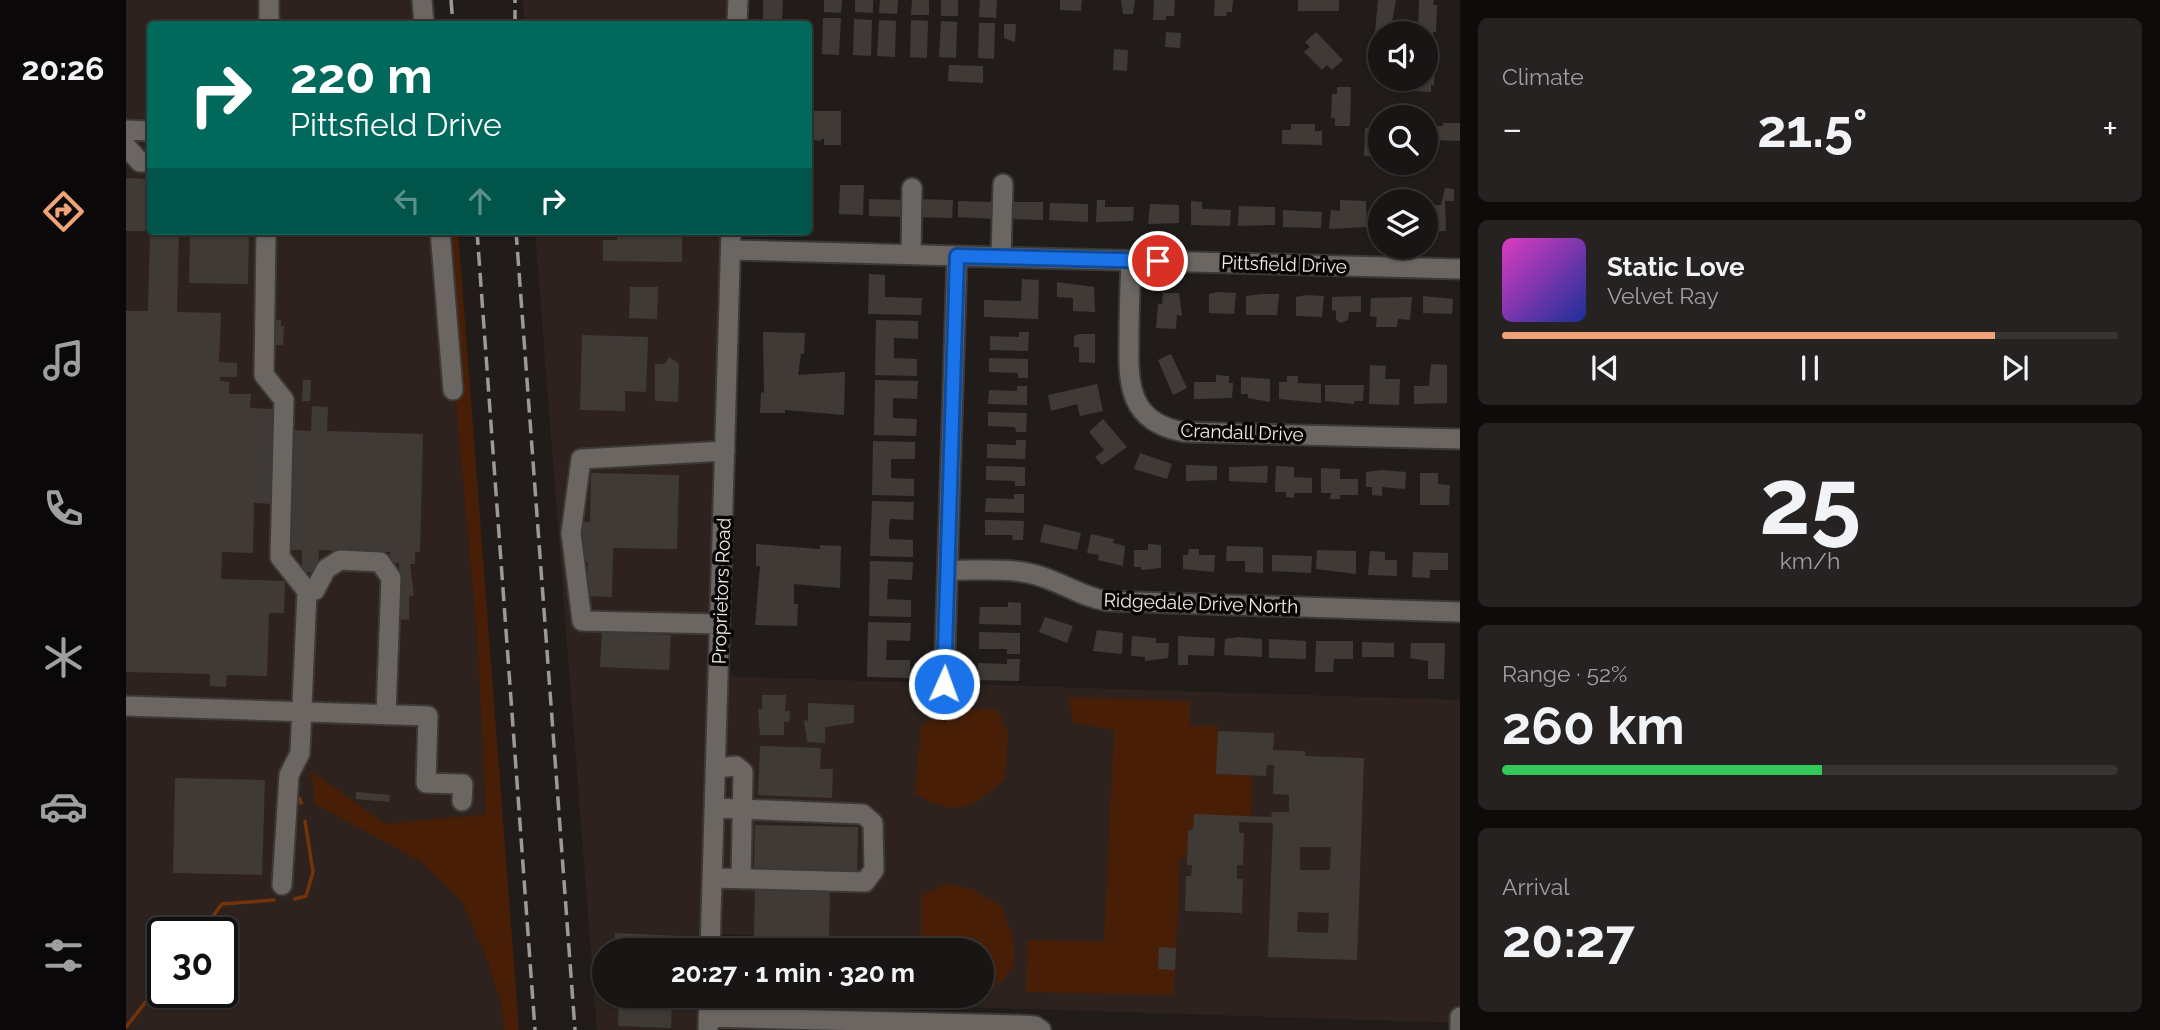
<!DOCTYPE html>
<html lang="en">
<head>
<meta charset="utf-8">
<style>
  :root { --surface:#191514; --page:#262222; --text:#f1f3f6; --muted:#9f9fa0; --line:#373434; --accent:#f0a279 }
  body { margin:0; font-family:Raleway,sans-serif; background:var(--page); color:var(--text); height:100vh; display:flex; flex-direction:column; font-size:26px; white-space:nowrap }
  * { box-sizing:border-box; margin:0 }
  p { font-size:23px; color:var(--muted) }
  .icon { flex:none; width:38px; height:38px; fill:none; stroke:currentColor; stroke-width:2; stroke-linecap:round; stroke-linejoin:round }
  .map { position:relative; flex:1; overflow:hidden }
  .details { display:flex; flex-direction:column; gap:18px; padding:18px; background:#0e0c0b; width:700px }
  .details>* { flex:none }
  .guide { position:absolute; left:21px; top:21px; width:665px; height:214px; border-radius:7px; box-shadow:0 2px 5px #0004,0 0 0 2px var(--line); background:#00695c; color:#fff; overflow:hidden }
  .controls { position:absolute; left:1242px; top:21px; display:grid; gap:14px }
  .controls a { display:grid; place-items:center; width:70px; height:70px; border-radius:50%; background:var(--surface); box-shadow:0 2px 5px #0004,0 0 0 2px var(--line); font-size:35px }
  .speed { position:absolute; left:21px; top:917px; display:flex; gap:14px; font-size:35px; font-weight:700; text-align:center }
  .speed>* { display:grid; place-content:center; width:91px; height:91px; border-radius:50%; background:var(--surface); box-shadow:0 2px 5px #0004,0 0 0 2px var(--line); line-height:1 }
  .speed .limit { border:4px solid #111; border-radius:10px; background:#fff; color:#111 }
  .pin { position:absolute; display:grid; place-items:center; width:60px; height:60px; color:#fff; margin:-30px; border:4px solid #fff; border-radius:50%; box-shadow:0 2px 7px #0007 }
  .me { position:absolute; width:77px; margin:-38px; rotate:2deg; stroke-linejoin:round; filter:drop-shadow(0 0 5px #0008) }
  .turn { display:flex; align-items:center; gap:24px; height:147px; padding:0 28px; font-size:32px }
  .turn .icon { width:91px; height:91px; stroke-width:2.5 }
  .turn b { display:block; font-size:49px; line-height:60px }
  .lanes { display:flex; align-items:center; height:66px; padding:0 28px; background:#0003; justify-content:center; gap:35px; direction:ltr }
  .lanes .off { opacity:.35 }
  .big { font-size:52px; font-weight:700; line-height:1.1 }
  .details .card { flex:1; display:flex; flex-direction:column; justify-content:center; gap:10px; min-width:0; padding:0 24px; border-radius:10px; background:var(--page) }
  .details .dial { align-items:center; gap:0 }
  .dial b { font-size:91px; line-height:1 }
  .song { display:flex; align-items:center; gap:21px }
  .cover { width:84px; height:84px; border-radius:10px; background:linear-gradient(135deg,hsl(310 70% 55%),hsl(230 70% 35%)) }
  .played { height:7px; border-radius:4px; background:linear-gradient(90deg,var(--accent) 80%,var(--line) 80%) }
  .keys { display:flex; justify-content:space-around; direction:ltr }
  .heat { display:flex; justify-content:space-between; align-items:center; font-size:38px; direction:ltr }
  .charge { height:10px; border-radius:5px; background:linear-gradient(90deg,#34c759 52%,var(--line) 0) }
  .trip { position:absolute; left:466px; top:938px; width:402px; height:70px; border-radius:35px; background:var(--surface); box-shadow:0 2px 5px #0004,0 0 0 2px var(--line); font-weight:700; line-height:70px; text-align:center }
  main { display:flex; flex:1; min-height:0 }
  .tab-bar { display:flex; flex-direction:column; width:126px; justify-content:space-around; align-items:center; background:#0a0808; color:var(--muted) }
  .tab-bar .icon { width:49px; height:49px }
  .tab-bar .selected { color:var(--accent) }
  .tab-bar b { font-size:32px; color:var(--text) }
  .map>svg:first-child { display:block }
</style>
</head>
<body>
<main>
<nav class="tab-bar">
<b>20:26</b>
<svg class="icon selected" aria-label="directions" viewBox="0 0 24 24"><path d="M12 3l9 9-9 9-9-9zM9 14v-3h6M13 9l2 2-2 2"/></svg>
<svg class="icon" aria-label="music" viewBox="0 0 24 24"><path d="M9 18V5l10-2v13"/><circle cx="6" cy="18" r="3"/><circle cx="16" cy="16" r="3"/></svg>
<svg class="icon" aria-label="phone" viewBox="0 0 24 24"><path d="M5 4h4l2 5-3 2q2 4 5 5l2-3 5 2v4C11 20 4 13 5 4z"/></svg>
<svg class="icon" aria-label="climate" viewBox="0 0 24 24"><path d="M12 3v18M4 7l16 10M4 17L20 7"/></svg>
<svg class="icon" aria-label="car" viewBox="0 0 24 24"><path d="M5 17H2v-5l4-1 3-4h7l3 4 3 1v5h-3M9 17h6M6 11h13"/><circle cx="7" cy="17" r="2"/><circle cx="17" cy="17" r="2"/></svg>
<svg class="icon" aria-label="filters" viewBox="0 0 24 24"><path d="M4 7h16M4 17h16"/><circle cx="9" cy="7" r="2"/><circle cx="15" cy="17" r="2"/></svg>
</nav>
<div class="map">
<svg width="1334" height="1030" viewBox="0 0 1334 1030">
  <rect width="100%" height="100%" fill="#211c1a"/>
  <path fill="#2d221d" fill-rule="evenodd" d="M0 0H296L298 24H24V231H314L351 635 360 814 260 824 186 772 189 804 295 862 336 902 362 962 376 1008 378 1030H0ZM37 933H96V992H37Z
    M397 0H612L611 24H398Z
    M409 231H605L592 676 1334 700V1023L779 1005V996H856V950H780L779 940 585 934 584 950H478V996H583L582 1017 731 1030H471Z"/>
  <path fill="#481f06" d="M314 231H332L393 1030H378L376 1008 362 962 336 902 295 862 189 804 185 771 260 824 360 814 351 635Z
    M942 697 1064 701V726H1092L1091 774 1126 775 1125 816 1068 815 1067 830H1062L1061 857 1054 858 1048 995 900 992 901 940 978 941 988 730 948 723Z
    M870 709 882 733 879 778C847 809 830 818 789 794L795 726 817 711Z
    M820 884 847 889 876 907C887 938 901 962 870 986L856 984V950H795V896Z"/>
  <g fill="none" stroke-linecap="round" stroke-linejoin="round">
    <path stroke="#743308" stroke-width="3.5" d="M174 799 175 803
      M169 899 180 896 187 872 179 821
      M74 933 96 904 148 900
      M0 1027 37 980"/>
  </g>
  <path fill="#403a37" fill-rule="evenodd" d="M637 0H657L656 24H637Z
    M698 0H716L715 13 698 12Z
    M729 0H747V13L729 12Z
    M754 0H772L771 14 753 13Z
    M786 0H803V15H785Z
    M815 0H832V16H815Z
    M854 0H871L870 18 853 17Z
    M934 0H956L955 11 934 10Z
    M995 0H1009L1007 14H997Z
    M1028 0H1049L1048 16H1040V20H1027Z
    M1089 0H1107L1106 12H1101L1100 16H1088Z
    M1172 0H1213V11H1172Z
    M1252 0H1270L1264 33 1249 32Z
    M1293 0H1308L1307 5H1311L1310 32H1307V39H1300V33H1292Z
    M697 18H715L713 55 696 54Z
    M728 19 746 20 745 56 727 55Z
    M753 20 770 21 769 57 751 56Z
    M785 20 802 21 801 58 784 57Z
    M815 21 831 22 830 58 813 57Z
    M853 23H869L868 59 852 58Z
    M878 24H890L889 42 878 38Z
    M1040 32 1055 33 1054 48 1039 47Z
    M1190 32 1217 60 1206 70 1201 65 1196 70 1178 52 1184 47 1179 42Z
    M988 49 1002 50 1001 71 987 70Z
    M1300 51H1306V57L1309 58 1308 85H1305V92L1290 91 1291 79H1300Z
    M823 65 857 66V83L822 81Z
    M1211 87H1225L1224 126H1209V118H1205L1206 94H1211Z
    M682 111H715V145H698V138L694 141 682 139Z
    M1317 123H1334V141L1310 140V126H1317Z
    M1165 124H1189V131H1196V145L1156 144V130H1165Z
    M1239 128H1255V157L1238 156Z
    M0 178 24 179V231H53L51 312 95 313 93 362 111 363V377H94V381L103 382V394H125L124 408 150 409 147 504 128 503 127 553 96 552 95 579 159 581 158 613H143L141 676 101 675 100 687 84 686V674L0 672V311H22L24 231H0Z
    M714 185H738L737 215 713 214Z
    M1319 188 1328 189V201H1319L1320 231 1300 232V213H1304L1305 205H1315Z
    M743 199 781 200 780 217 743 216Z
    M790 199 827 200 826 218 790 217Z
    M971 200H979V207H1008L1007 221 970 222Z
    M1214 200 1240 201 1241 227 1203 229 1205 210 1214 211Z
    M832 201 869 202 868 219 832 217Z
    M1065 201 1076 202V209L1105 210 1104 226 1065 225Z
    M880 202H917V220L879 219Z
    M924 203 962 204V222L923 220Z
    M1024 204 1053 205V223L1022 224Z
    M1113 206 1149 207V225L1112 226Z
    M1157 210 1196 212 1195 228 1157 227Z
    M64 231H123L122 284 63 283Z
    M491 231H556V262L477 261V240H491Z
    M743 274 759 275V297L796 298 795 315 742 314Z
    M896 279 913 280 912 319 858 317V300L895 301Z
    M931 282 968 287 969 312 947 311V298L931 297Z
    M504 287H532L531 319 503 318Z
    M1091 292 1110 293 1108 314 1083 313V294Z
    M1037 293H1053L1056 316 1051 315 1050 329 1030 328 1032 304H1036Z
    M1136 294H1153L1151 315H1120V296Z
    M1180 295 1198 296 1196 317 1170 316V297Z
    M1235 296V312H1223L1222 320 1214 323 1210 319V311L1206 310V297Z
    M1297 296 1327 299 1326 314 1297 313Z
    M1286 297 1284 320 1272 319 1271 327H1250L1251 317 1244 316 1245 298Z
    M149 320H155V326H158L157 345H145Z
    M750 320 792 321V339L768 338V358L791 359V376L749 375Z
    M637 332 679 333 678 354H675L672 375 719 372 718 415 659 410V413H634L635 392 638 393Z
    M893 332H903L902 351 864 350V336L893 337Z
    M953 334H969V363L953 362V347H948V336Z
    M456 335 522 337 520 392 499 391V411L454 410Z
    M1045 354 1061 388 1047 395 1032 360Z
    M543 357 553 364 552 402 529 401V364H539Z
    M863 358 902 359V378H892V373L863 372Z
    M1305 364 1321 365V403L1288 404V386H1303Z
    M1244 365 1260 366 1259 379H1274L1273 405 1243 404Z
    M1090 375 1103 376V383H1107L1106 398 1068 399V382H1090Z
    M1161 376H1172V383L1195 384V403L1153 399V382H1161Z
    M1115 377 1144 379V402L1122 398V394H1115Z
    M177 380H185L184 401H176Z
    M749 380 792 381 791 399 767 398V418L791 419 790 436 748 435Z
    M971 384 977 411 954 416 951 404 925 411 922 395Z
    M1199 385H1238L1237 401H1228V404L1199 401Z
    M891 386H901V405L862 404 863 390 891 391Z
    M186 406 202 407 201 431 297 434 294 552H289V564H284L288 596H283V620L267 619 272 596 273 563H264V552L193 550 192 573 176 572V550H162L165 430 185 431Z
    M862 412 901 413 900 432H890L889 427 862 426Z
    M977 419 1001 447 976 465 969 457 978 450 963 432Z
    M890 440H900L899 459 861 458V444L890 445Z
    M747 441 789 442V459H765V478L788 479V496L746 495Z
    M1014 453 1046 464 1041 479 1008 469Z
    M1060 465 1091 466V480L1060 481Z
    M860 466 899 467V486H889V481L860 480Z
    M1142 466 1141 483 1103 481V467Z
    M1150 466 1168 467V477L1186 478V493H1168V498L1160 497V492H1149Z
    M1195 468 1214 469V479H1232V495H1214V499H1204L1205 493H1195Z
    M1256 470 1280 472 1279 489 1256 487V496L1246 495V487H1240V472Z
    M465 473 553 475 551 549 487 548 486 597 461 596 462 562H451L452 522H464Z
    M1294 473H1312V484L1324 485 1323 505H1294Z
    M888 494H898V513L859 512 860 498 888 499Z
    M746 501 788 502 787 520 764 519 763 530V539L787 540V557L744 556Z
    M859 520 898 521 897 540H887L886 535H859Z
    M918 524 955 533 951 550 914 542Z
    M965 534 988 539 987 543 999 546 997 566 972 560 973 555 961 553Z
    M630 544 694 549V545L715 546 714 588 668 584V604H672L671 626 629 625 634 566H630Z
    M1022 544 1035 545V568L1015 570V567H1008V550H1022Z
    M1101 546 1137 547V573L1119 572V561H1100Z
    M1063 549H1073V555H1089L1088 572 1057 569V555H1062Z
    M1191 550 1230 551V574L1190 569Z
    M1244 551 1259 552V560H1271V576L1242 575Z
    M1287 552 1322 553V570H1304V578L1286 577Z
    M1146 555 1186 556 1185 573 1146 571Z
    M744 561 787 562 786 580 762 579 761 599 785 600V617L743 616Z
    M882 602 895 603V625L853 624 854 607H882Z
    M919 617 947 626 941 643 913 632Z
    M742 622 785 623 784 641 761 640 760 660H784V678L741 677Z
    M971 630 997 633 996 654 967 651Z
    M476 632 545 635 543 670 474 667Z
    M853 632 894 633V654H881V649H853Z
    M1006 636 1030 638V643H1043L1042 658 1019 661V657L1005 656Z
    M1052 636 1089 638 1088 656 1062 655V665H1052Z
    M1112 637 1136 639V657L1098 655 1099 639Z
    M1143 639 1180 641V659L1143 658Z
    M1190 641H1227V659H1208L1207 672H1189Z
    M1236 642 1268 643V657H1236Z
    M1285 643H1319L1318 679H1302V661L1284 658Z
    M881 659H894L893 681 852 680V663L881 664Z
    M636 695H660L659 711H664L663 722H658V735H634L632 709H636Z
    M682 703 728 705V723L699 727V743L681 742 678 720 682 721Z
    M1092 731 1148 733 1147 750 1179 751V756L1238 758 1231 960 1142 957 1147 823 1113 822V833H1118L1117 865H1111V879H1117L1116 913 1059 911 1060 876H1065L1066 865H1061L1062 830H1067L1068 814 1145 817 1146 812H1163V795L1147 794 1148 765H1141L1140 776 1090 774ZM1174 847H1205L1204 870H1174ZM1172 912 1203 913 1202 933 1171 932Z
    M634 746 695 748 694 769H707L706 798 632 795Z
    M49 778 139 780 136 875 47 873Z
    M230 792 264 795 263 802 230 799Z
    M629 825 732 827 731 872 628 869Z
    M629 887 704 888 703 937 628 936Z
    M489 933 552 936 551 950H488Z
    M627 945 665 946V950H627Z
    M1033 947 1050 948 1049 970 1032 969Z
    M493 996H546L545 1028 492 1026Z"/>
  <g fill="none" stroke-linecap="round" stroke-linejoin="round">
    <defs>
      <path id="minor" d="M296 0 298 24
        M143 24V0
        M611 24 612 0
        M0 130 24 131
        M0 146 14 162H24
        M140 231 138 375 158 400 154 557 181 591 174 753 163 775 156 885
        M314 231 327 390
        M605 250 1334 269
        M785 254 786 188
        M875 257 877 184
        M1005 260C1004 286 1003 311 1003 337 1002 384 1002 422 1058 432L1334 439
        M822 570C850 571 882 567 910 575 934 581 955 597 981 601L1334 612
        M181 591 189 590 200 569 214 560 254 562 265 578 260 714
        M594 624 456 621 445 533 455 459 599 451
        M818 684 831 256
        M0 706 302 716 300 783 337 784 336 801
        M590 768 610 766 617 772 615 879
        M587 878 739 882 748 870 747 823 737 814 590 808
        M584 950 605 231
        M582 1017 895 1025 909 1026 915 1030
        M582 1030 583 996
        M1334 1030V1017"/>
    </defs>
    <use href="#minor" stroke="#3c3937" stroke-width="23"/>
    <use href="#minor" stroke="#6c6663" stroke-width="19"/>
    <path stroke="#9d9997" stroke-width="3.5" stroke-dasharray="14 7" stroke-linecap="butt" d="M325 0 327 24
      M389 24V0
      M351 231 409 1030
      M390 231 449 1030"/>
  </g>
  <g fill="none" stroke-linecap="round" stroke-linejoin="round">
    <defs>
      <path id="route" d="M818 684 831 256 1032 261"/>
    </defs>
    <use href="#route" stroke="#114b97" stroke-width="18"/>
    <use href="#route" stroke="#1a73e8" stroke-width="12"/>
  </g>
  <g text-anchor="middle" stroke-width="7" stroke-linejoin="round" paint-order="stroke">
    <g font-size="19" fill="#eeebe9" stroke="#090706">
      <text transform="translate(1158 264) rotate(2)" y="7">Pittsfield Drive</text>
      <text transform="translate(1116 432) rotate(2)" y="7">Crandall Drive</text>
      <text transform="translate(595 591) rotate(-88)" y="7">Proprietors Road</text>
      <text transform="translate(1075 603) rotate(2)" y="7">Ridgedale Drive North</text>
    </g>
  </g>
</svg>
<div class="controls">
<a><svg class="icon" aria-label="sound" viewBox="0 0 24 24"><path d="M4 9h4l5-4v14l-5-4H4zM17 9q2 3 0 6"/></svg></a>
<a><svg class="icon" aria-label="search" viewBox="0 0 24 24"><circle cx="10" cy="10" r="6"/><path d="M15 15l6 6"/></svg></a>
<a><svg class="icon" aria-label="layers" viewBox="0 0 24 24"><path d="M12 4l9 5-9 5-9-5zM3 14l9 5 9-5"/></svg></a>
</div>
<div class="speed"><div class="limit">30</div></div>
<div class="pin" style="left:1032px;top:261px;background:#d93025"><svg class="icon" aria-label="arrive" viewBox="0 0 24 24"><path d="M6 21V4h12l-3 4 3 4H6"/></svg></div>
<svg class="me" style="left:818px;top:684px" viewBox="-20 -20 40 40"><circle r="17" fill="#1a73e8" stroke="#fff" stroke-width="3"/><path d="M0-11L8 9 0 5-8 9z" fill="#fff"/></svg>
<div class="trip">20:27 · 1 min · 320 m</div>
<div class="guide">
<div class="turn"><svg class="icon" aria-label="right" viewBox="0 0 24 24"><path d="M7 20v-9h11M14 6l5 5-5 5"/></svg><div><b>220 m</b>Pittsfield Drive</div></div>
<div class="lanes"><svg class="icon off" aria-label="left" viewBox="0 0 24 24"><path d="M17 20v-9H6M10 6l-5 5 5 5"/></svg><svg class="icon off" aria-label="ahead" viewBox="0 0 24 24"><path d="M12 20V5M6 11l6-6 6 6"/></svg><svg class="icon" aria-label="right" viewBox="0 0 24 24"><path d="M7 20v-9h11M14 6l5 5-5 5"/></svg></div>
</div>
</div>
<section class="details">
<div class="card"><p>Climate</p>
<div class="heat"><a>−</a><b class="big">21.5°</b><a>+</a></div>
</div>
<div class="card">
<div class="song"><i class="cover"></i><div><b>Static Love</b><p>Velvet Ray</p></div></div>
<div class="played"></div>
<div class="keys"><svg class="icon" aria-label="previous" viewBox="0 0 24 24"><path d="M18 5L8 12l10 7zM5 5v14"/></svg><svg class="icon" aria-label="pause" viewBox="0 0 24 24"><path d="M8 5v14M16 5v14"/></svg><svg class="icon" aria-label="next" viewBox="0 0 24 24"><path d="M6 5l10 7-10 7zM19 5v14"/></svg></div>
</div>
<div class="card dial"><b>25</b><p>km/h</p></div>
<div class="card"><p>Range · 52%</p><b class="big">260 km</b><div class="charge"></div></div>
<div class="card"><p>Arrival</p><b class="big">20:27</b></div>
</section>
</main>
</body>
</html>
